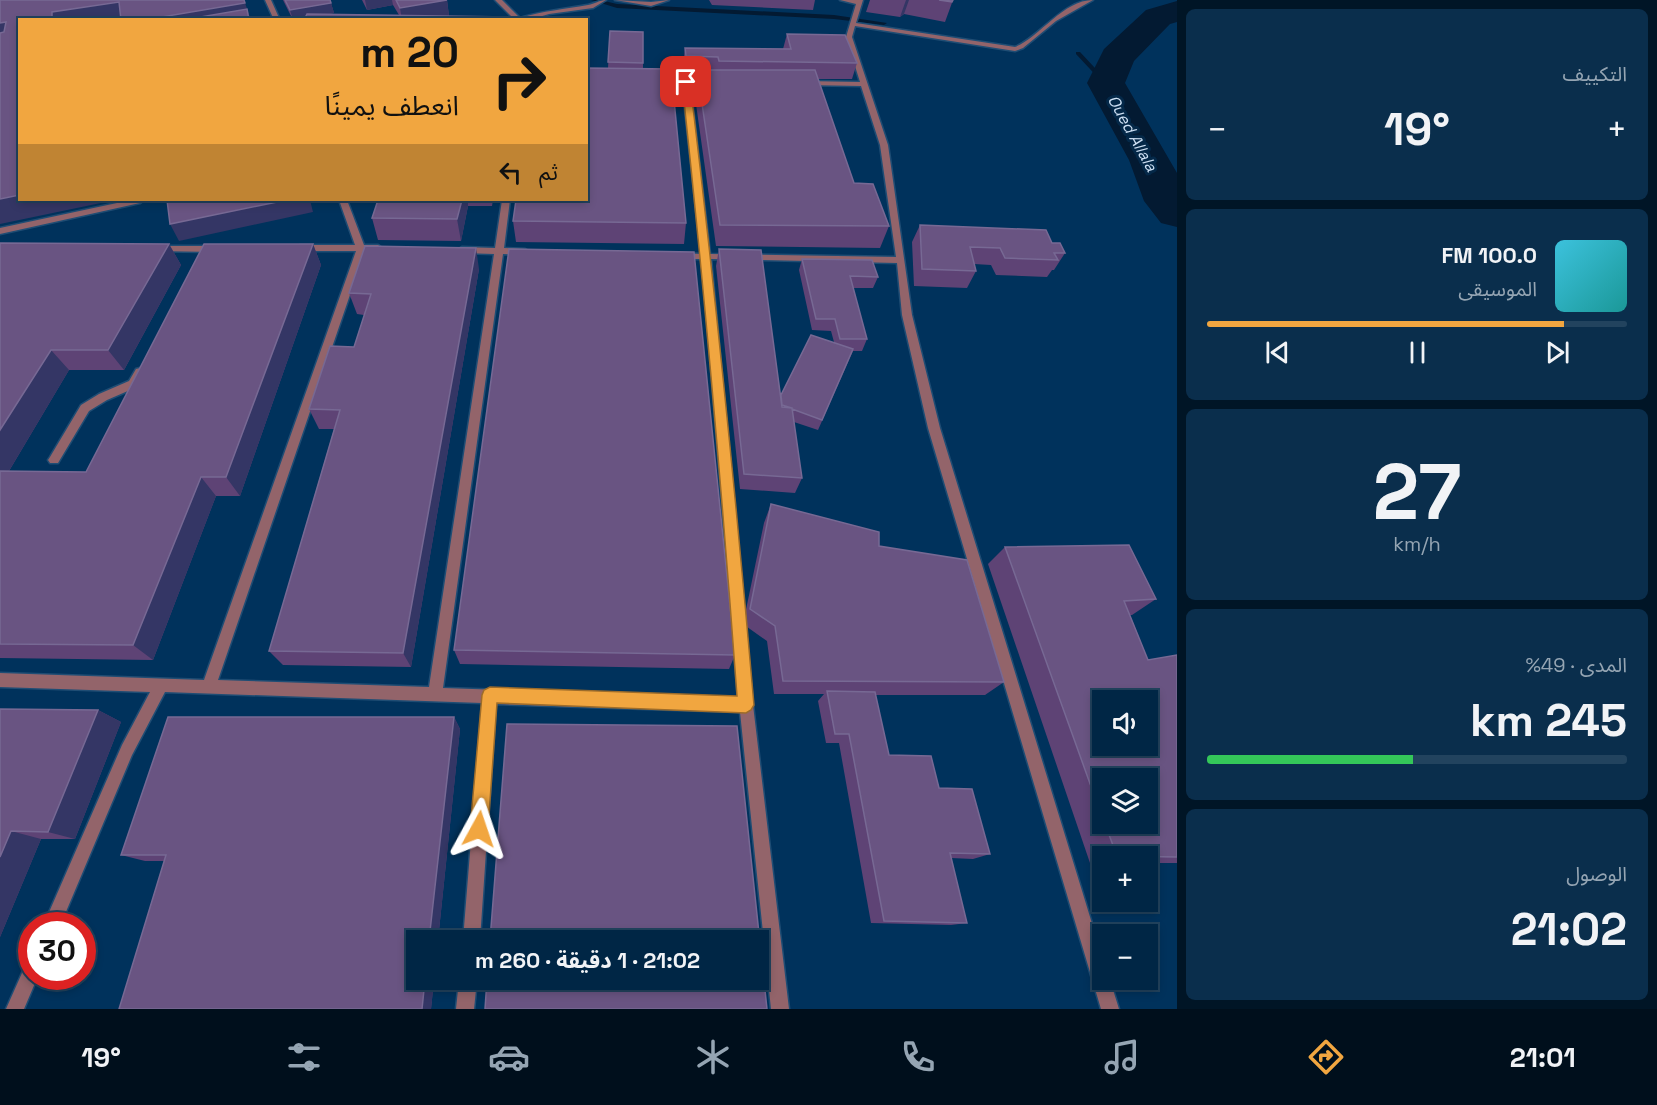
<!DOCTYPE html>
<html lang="ar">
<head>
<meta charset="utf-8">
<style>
  :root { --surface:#002645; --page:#0a2e4c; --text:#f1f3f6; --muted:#95a5b3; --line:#22435e; --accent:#f1a640 }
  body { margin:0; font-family:"Space Grotesk","Noto Sans Arabic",sans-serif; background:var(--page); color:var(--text); direction:rtl; height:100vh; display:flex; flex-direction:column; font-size:22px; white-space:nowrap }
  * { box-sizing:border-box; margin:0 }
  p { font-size:20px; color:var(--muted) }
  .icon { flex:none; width:33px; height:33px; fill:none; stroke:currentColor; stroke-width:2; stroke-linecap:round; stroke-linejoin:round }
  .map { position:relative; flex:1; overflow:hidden; direction:ltr }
  .drawer { display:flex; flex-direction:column; gap:9px; padding:9px; background:#001526; width:480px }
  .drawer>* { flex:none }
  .guide { position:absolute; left:18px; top:18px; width:570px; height:183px; border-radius:0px; box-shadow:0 3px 9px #0003,0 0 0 2px var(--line); direction:rtl; background:#f1a640; color:#111; overflow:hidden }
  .buttons { position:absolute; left:1092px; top:690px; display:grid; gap:12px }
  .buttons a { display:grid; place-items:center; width:66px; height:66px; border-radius:0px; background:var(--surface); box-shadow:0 3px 9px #0003,0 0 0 2px var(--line); font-size:30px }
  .speed { position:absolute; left:18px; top:912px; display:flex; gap:12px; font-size:30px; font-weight:700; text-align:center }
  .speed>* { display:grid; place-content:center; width:78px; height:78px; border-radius:50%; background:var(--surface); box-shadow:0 3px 9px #0003,0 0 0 2px var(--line); line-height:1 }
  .speed .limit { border:9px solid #d22; background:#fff; color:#111 }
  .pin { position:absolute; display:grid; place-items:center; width:51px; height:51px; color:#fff; margin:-26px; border-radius:12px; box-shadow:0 3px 9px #0006 }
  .me { position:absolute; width:66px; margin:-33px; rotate:5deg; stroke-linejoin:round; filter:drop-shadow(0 0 4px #0008) }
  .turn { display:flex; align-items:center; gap:21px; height:126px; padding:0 30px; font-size:27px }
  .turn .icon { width:78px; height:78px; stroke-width:2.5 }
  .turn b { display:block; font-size:42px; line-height:51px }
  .then { display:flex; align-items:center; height:57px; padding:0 30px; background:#0003; gap:12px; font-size:22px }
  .big { font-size:45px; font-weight:700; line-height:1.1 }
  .drawer .widget { flex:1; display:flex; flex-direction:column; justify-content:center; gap:9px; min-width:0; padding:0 21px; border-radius:9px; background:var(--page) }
  .drawer .dial { align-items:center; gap:0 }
  .dial b { font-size:78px; line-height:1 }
  .song { display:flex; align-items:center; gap:18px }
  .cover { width:72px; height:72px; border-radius:9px; background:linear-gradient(135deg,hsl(190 70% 55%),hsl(180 70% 35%)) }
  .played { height:6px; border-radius:3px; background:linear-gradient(90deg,var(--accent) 85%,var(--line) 85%) }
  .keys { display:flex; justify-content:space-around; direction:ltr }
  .heat { display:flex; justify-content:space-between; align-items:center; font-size:33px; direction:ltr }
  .charge { height:9px; border-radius:4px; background:linear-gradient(90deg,#34c759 49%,var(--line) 0) }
  .trip { position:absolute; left:406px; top:930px; width:363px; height:60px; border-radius:0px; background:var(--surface); box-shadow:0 3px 9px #0003,0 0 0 2px var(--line); font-weight:700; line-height:60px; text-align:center; direction:rtl }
  .dock { display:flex; height:96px; justify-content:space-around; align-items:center; background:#000f1c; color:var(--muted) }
  .dock .icon { width:42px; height:42px }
  .dock .on { color:var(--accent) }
  .dock b { font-size:27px; color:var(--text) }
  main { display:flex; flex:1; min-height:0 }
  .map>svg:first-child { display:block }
</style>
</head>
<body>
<main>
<section class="drawer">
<div class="widget"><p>التكييف</p>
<div class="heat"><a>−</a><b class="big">19°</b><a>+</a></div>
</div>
<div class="widget">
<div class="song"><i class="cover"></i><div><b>100.0 FM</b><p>الموسيقى</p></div></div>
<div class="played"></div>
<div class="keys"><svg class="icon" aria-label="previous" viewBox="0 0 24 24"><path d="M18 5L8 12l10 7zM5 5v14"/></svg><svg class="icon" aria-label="pause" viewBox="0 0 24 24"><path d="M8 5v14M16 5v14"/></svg><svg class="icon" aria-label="next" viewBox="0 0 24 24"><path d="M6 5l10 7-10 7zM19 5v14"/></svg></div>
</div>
<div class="widget dial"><b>27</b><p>km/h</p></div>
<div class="widget"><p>المدى · 49%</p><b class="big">245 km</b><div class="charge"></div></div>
<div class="widget"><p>الوصول</p><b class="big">21:02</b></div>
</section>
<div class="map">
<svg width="1177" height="1009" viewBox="0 0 1177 1009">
  <rect width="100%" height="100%" fill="#00325c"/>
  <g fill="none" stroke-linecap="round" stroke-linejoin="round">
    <path fill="#031a32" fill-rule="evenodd" d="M591 0H600L617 4 834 15 887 23 884 25 834 19 617 8Z
      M1076 52H1080L1108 82V84H1104L1076 54Z"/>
    <path fill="#031a32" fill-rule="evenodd" d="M1177 1V22L1170 24 1134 61 1125 83 1177 173V227L1161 223 1144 201 1129 160 1087 83 1104 49 1146 10Z"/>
    <defs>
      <path id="minor" d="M265 0H271L280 20H274Z
        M495 0H502L520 18C543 11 565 9 588 5 595 4 599 0 606 0L593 8 549 14 529 20H515Z
        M615 0 651 2 669 0 651 6Z
        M840 0H863L856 23 1015 47C1039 38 1063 0 1093 0L1056 21 1023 48 1015 51 855 26 852 37 888 145 912 315 940 428 1102 956V980H1110L1119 1009H1101L928 428 902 315 897 263 711 259 753 705 789 1009H771L740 712 496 704 480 940H463L482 703 165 692 132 755 60 926H43L122 745 150 692 0 687V673L204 680 356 251H300L296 248 300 245H355L339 200H347L364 245H378L382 248 378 251H365L218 680 429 687 494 254 462 253 457 250 462 247 495 248 502 200H510L504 248 525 249 530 252 525 255 503 254 443 688 738 698 702 259H678L673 256 678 253 701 254 682 82C689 78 706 78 713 82L709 84H690L710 254 896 257 880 145 861 86 805 85 801 83 805 81 860 82 846 37 856 4Z
        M131 200H144L140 203 0 234V228Z
        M156 246H216L221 249 216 252 153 251 151 249Z
        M140 368 145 372 137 387 107 400 89 411 58 463H50L48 460 50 457 81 405 99 394 129 381 136 369Z
        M32 961V976H38L24 1009H6L26 964Z
        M459 980H477L474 1009H456Z"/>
    </defs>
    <use href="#minor" stroke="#1f4d74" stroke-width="3"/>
    <use href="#minor" fill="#93646a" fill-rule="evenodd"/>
  </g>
  <path fill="#5e4375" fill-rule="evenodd" d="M283 0H330L334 13 328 14 399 15 393 5 367 10 362 0H447L449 16 511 17V20H304V19L293 20Z
    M709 0H815L813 10 712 5Z
    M870 0H953L945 22 904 14 900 17 866 12Z
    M610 31 643 32V68L686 223 684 244 516 242 513 221 608 68Z
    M787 34 857 63 852 79H818L854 183 889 226 880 248 716 246 694 90 696 72H685L683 64 685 48 783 49Z
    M378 200H493L492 206H468L461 241 378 240 372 218Z
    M920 225 1052 243 1065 253 1054 270H1052L1047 277 996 275 991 265 974 264 976 271 967 288 914 286 912 242Z
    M0 243 169 244 181 265 124 370H69L9 471 86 472 313 244 321 265 240 496H216L153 660 0 658Z
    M719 249 781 395 834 342 831 331 812 330 799 270 802 259 878 277 873 288H853L867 339 862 351H853L818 430 794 422 802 478 795 493 740 489 716 266Z
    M479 269 411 667 283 665 269 651 334 429H319L309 409 354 347 364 315 357 314 349 293Z
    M771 504 879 546 1004 682 985 695H875L889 755 939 788 990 854 973 859 951 858 967 923 951 925 871 923 839 743H826L818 701 824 694H774L767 641 743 624 764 523Z
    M1005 547 1156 599 1132 615H1130L1148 660 1177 655V863H1148V856H1102V863H1090L988 564ZM1102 778 1148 824H1102Z
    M454 650 735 655 729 669 460 664Z
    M0 709 98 710 121 722 75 839H41L0 937Z
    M454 717 460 729 438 940H417V980H434L431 1009H119L164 861H145L121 855Z"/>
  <path fill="#343665" d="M244 0 251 20H144Z
    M365 0H392L393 5 367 10Z
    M447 0 449 16 402 20 400 8Z
    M906 0H909L904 14 900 17Z
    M119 2 128 20H52V12Z
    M331 3 334 13 299 20H293L290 10Z
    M6 22 18 42 0 45V23Z
    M20 195V200H115L0 224V199Z
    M287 200H310L313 212 179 241 170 224Z
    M462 200H468V206L461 241 457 219Z
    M169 244 181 265 124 370 108 350Z
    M313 244 321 265 240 496 226 477Z
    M476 248 479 269 411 667 403 653Z
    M51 350 69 370 0 486V430Z
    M201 477 216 496 153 660 133 645Z
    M98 710 121 722 75 839 48 832Z
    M454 717 460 729 438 940H429Z
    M11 831 41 839 0 937V857Z
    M425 980H434L431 1009H422Z"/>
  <path fill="#695482" stroke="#776994" stroke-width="1.5" fill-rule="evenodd" d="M0 0H244L245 3 144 20H121L119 2 52 12V20H20V195L0 199V33L4 32 6 22 0 23Z
    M285 0H330L331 3 290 10Z
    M396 0H447L400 8Z
    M939 0H953L952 2Z
    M247 9 249 20H183Z
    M307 14 511 17 510 20H304Z
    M610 31 643 32V63L608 62Z
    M787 34 845 35 857 63 719 61 718 57 686 56 685 48 791 49Z
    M586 68 671 69 686 223 513 221 516 200H586Z
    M697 70H815L854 183 873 184 889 226 720 225Z
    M167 200H287L170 224Z
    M378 200H462L457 219 372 218Z
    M920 225 1046 230 1052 243H1060L1065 253H1054L1058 260 1005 258 1000 248 970 247 976 271 922 269Z
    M0 243 169 244 108 350H51L0 430Z
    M204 244H313L226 477H201L133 645 0 644V471L86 472Z
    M365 246 476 248 403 653 269 651 340 410 309 409 330 346 354 347 371 294 349 293Z
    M509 249 694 252 735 655 454 650Z
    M719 249 761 250 782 407 792 408 802 478 744 474Z
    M802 259 872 260 878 277 850 276 867 339H840L835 319H816Z
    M811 335 853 349 822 420 792 409V408L782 405 781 395Z
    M771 504 879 532V546L967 560 1004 682 783 681 775 626 750 609Z
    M1129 545 1156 599 1124 601 1148 660 1177 655V857L1117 856 1105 824H1148V778H1102V817L1005 547ZM1102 700H1148V746H1102Z
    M827 691 875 692 889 755 931 756 939 788 972 789 990 854 950 853 967 923 884 921 849 734H835Z
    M0 709 98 710 48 832 11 831 0 857Z
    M168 717H454L429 940H417V980H425L422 1009H119L166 855H121Z
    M507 724 737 726 767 1009H485L487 980H759V940H490Z"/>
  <path fill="#f1a640" stroke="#9d6c2a" stroke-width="1.5" d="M686 79 690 82C715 289 736 497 754 705L751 710 746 713 497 703 488 829 486 835 479 838 473 835 470 829 482 695 484 690 490 687 737 696C722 491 704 286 682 82Z"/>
  <g text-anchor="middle" stroke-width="6" stroke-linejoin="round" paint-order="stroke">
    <g font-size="16" font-style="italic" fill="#cee0f4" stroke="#042848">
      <text transform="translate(1133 133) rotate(61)" y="6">Oued Allala</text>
    </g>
  </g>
</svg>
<div class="buttons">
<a><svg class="icon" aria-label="sound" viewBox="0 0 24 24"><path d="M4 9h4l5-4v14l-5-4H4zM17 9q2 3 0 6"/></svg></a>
<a><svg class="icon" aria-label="layers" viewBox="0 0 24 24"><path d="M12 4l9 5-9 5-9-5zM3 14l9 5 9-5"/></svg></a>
<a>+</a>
<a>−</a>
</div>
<div class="speed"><div class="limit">30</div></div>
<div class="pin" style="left:686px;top:82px;background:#d93025"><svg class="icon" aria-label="arrive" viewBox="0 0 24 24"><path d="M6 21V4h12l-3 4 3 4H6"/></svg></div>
<svg class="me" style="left:479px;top:829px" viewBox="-20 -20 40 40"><path d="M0-17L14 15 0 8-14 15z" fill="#f1a640" stroke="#fff" stroke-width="4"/></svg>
<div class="trip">21:02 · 1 دقيقة · 260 m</div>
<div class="guide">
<div class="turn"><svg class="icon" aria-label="right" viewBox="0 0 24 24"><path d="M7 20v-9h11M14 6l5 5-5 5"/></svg><div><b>20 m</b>انعطف يمينًا</div></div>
<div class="then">ثم<svg class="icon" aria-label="left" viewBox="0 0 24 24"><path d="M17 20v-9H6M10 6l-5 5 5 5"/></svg></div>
</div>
</div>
</main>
<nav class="dock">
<b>21:01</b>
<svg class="icon on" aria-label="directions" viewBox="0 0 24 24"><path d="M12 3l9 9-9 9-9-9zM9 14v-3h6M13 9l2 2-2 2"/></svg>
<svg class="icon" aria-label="music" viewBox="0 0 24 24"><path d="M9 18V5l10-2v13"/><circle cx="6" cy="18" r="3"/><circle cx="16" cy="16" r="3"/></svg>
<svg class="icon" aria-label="phone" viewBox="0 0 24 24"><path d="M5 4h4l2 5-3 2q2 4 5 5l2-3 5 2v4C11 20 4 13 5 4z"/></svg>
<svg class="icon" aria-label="climate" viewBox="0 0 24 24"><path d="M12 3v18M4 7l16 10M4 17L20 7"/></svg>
<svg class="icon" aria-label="car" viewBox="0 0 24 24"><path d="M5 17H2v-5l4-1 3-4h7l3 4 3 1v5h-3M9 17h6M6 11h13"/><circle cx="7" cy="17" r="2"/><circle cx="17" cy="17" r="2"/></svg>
<svg class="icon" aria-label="filters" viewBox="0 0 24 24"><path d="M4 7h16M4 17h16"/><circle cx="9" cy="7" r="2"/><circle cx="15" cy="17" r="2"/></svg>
<b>19°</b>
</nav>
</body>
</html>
